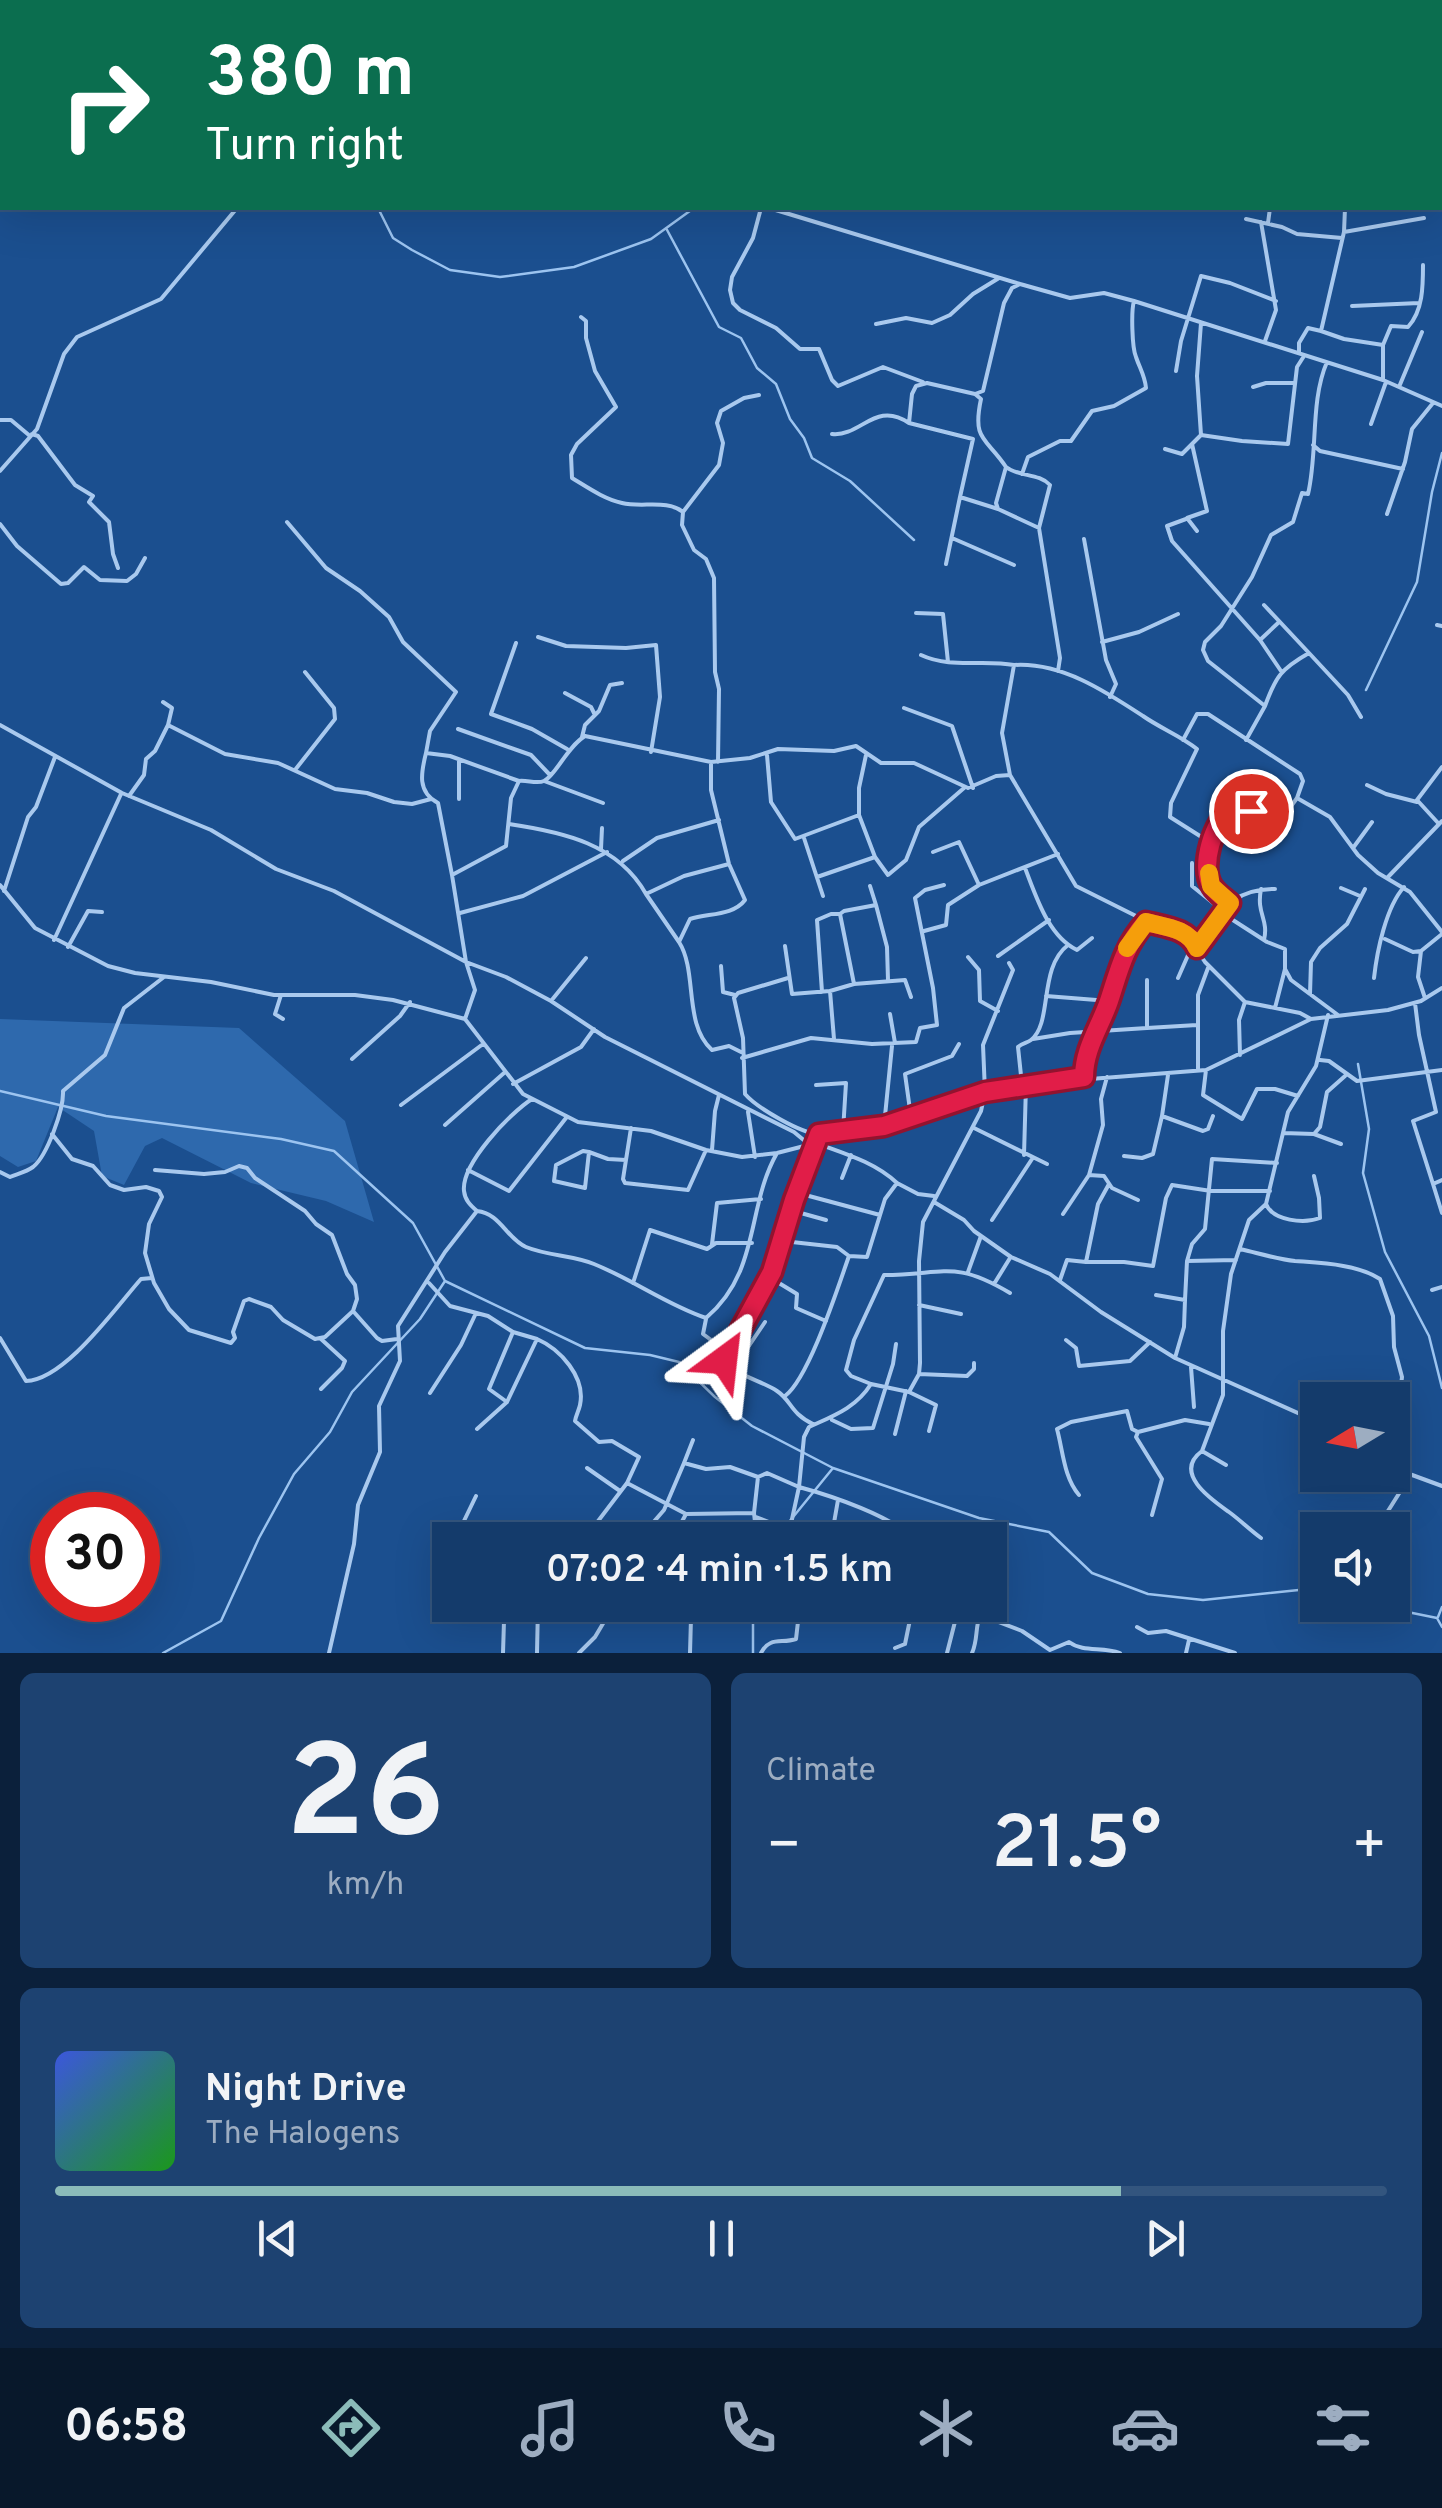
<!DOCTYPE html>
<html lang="en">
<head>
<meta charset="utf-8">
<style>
  :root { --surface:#143b6b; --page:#1d4271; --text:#f1f3f6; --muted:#9dadc1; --line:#33557e; --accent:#8bbbb9 }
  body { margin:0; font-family:Overpass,sans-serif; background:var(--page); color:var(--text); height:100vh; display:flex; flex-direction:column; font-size:38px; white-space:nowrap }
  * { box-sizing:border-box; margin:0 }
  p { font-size:32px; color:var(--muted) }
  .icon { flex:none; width:55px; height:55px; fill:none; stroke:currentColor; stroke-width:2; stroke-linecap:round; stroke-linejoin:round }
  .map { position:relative; height:1653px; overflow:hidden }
  .drawer { display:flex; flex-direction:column; gap:20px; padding:20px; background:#0b203b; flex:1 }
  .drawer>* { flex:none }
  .guide { position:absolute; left:0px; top:0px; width:1442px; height:210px; box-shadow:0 10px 40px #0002,0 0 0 2px var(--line); background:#0b6e4f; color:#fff; overflow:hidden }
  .needle { width:65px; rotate:260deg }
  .buttons { position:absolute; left:1300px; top:1382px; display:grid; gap:20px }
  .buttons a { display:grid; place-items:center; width:110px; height:110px; border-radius:0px; background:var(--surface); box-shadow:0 10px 40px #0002,0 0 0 2px var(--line); font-size:50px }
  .speed { position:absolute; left:30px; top:1492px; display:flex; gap:20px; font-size:50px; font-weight:700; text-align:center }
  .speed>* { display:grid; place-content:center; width:130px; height:130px; border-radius:50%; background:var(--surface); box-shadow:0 10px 40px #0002,0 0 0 2px var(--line); line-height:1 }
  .speed .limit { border:15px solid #d22; background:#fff; color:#111 }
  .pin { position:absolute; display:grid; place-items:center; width:85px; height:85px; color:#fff; margin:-42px; border:5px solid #fff; border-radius:50%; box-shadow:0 2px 10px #0007 }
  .me { position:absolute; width:110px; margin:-55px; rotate:30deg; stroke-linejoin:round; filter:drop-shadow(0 0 8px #0008) }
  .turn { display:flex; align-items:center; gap:35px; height:210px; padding:0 40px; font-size:45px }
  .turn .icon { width:130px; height:130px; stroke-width:2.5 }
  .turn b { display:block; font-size:70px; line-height:85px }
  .big { font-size:75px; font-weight:600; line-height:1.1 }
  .drawer .tile { flex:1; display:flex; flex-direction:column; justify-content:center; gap:15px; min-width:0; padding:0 35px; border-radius:15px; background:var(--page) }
  .drawer .dial { align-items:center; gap:0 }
  .dial b { font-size:130px; line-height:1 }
  .song { display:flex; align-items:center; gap:30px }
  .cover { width:120px; height:120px; border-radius:15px; background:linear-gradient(135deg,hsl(230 70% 55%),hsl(120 70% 35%)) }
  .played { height:10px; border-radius:5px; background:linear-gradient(90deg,var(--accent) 80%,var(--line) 80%) }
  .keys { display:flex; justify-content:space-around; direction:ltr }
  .heat { display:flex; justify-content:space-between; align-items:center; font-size:55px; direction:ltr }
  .drawer .tiles { flex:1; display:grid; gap:20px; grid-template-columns:1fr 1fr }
  .tile:last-child { grid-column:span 2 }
  .trip { position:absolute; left:432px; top:1522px; width:575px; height:100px; border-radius:0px; background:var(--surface); box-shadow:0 10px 40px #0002,0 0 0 2px var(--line); font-weight:600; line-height:100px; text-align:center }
  .tab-bar { display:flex; height:160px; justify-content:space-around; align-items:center; background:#08182b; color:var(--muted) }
  .tab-bar .icon { width:70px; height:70px }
  .tab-bar .current { color:var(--accent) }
  .tab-bar b { font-size:45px; color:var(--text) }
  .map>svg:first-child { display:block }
</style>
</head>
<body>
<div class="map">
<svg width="1442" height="1653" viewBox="0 0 1442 1653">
  <rect width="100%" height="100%" fill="#1b4f8f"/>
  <path fill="#2e69ad" d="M0 1019 239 1028 345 1121 374 1222 326 1201 251 1183 162 1138 145 1146 124 1185 102 1176 94 1131 58 1107 36 1161 18 1167 0 1156Z"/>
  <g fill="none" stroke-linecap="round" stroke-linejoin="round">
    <path stroke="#9cc4f0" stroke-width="2.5" d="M1067 2 1070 0
      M378 208 393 238 412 250 450 270 500 277 574 267 651 239 694 208
      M666 228 719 327 741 338 757 368 776 384 790 419 804 438 812 458 850 481 914 540
      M1366 690 1417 582 1432 492 1442 453
      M1358 1064 1369 1129 1363 1173 1385 1252 1429 1336 1442 1388
      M0 1091 106 1116 281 1139 334 1151 413 1223 445 1281 585 1348 650 1355 679 1362 715 1397 752 1426 833 1468 979 1518 1049 1532 1092 1573 1148 1594 1203 1600 1318 1588
      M784 1540 789 1522 833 1468
      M1373 1605 1437 1618 1442 1627
      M1438 1617 1442 1607
      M163 1653 221 1621 259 1538 294 1474 330 1432 352 1392 420 1319 445 1281
      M753 1653V1622L761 1605"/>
    <path stroke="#a9c9ee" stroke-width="4" d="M191 0 192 2
      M348 0V2
      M918 0 919 2
      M967 0 968 2
      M761 208 753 238 732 277 730 290 733 303 740 310 776 328 800 349H819L832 380 838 386 883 367 923 382
      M769 208 1020 284
      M1246 219 1282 227 1297 234 1342 238
      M1261 222 1276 310 1265 341
      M1268 223 1270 208
      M1344 232 1424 218
      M1352 306 1419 303
      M581 317 586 321V338L595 371 616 407 577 444 571 455 572 478C587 487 604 499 622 503 642 508 667 499 683 512
      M876 324 906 318 932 323 950 315 973 294 999 278
      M1321 331 1344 339 1383 345V380
      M1383 345 1391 326 1408 327C1423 311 1423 286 1423 265
      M1299 352V343L1308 328 1321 331 1344 232 1345 208
      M1176 371 1181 341 1201 276 1230 283 1276 301
      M1253 387 1266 383H1295
      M1399 387 1422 332
      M975 394 927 383 916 386 912 394 909 423 973 439 960 497 998 509 1039 528 1060 658 1058 671
      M0 420H11L30 436
      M1371 424 1386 382
      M32 434 38 436 75 485 93 496 89 502 109 522 113 554 118 568
      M832 434C861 437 875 400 909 423
      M1201 435 1242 441 1288 444 1297 367 1304 356
      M1313 445 1320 451 1403 469
      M1165 449 1182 454 1192 444
      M1006 467C1019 477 1039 473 1050 485L1039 528
      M0 471 37 429 64 354 77 337 161 299 237 208
      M1022 474 1028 457 1060 441H1071L1092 411 1114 406 1146 388C1145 376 1140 369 1136 357 1132 348 1131 311 1134 301
      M998 509 996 503 1006 467C986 437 972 441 981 399L975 394 983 391 1004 303 1012 288 1020 284 1070 298 1104 293 1134 301 1383 380 1442 406
      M1387 514 1405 462 1412 429 1433 403
      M1186 519 1167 526 1172 541 1260 640 1281 671
      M287 522 326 568 360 591 389 617 403 642 456 692 430 731 426 753
      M0 524 17 546 61 584 68 583 84 567 100 580 127 581 136 574 145 558
      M1197 531 1187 518 1207 511 1192 444 1201 435 1197 376 1201 323
      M952 538 1014 565
      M1084 539 1106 660 1116 684 1110 697
      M946 564 960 497
      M1264 605 1309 653C1281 669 1276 676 1265 706
      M916 613 943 614 948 662
      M1437 625 1442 626
      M538 637 566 646 626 648 656 645 660 697 651 752
      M1260 640 1278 623
      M1102 642 1139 632 1178 614
      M516 643 491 714 532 729 567 749
      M1309 653 1348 695 1361 717
      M921 655C951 669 983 659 1014 665L1002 733 1010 775
      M1014 665C1061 662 1105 691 1143 716 1160 728 1181 736 1197 749L1171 803 1170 817 1211 843 1209 881 1230 903
      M565 693 591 707 594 713
      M904 708 952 726 973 788
      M0 725 122 793 211 830 276 869 334 891 466 962 506 977 551 1001 605 1037 794 1132 806 1142
      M168 725 225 754 278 763 335 789 367 793 394 802 412 804 431 799
      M458 729 531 755 550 775
      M582 737 585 725 599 711 610 685 622 683
      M1183 740 1197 714H1208L1300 774 1303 781 1297 798 1330 817 1358 855 1378 873 1410 892 1442 932
      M1246 740 1265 706 1208 661 1203 650 1205 642 1221 626 1252 577 1271 535 1293 522 1302 493 1308 494C1318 452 1310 401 1327 362
      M767 755 771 802 795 839 859 815 875 857 888 875 906 860 919 827 964 788
      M459 760V799
      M711 762V790L729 864 745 900C733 916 708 913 690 919L679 942C698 972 683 1024 712 1050L729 1046 741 1052
      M718 762 719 689 715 672 714 578 706 559 694 550 682 525 683 512 719 465 723 443 717 423 721 411 744 398 759 395
      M295 770 335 719 334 708 305 672
      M544 781 603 803
      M1367 785 1386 794 1417 802
      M129 796 144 775 146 759 155 751 168 725 172 708 163 702
      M859 815V788L866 755
      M509 824C563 832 618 844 646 894L684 876 729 864
      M1439 824 1417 800 1442 767
      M804 838 823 896
      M1209 841C1214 828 1220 815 1232 808L1247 815 1258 797 1285 813
      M1266 841 1297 798
      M1353 848 1372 822
      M601 849 602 828
      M933 852 959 842 979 885
      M623 861 657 838 719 820
      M1192 863V886L1223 911
      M1025 868C1036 896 1048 936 1077 950L1092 938
      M452 875 438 803C417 792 421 773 426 753L450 756 519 781
      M817 877 875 857
      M1388 877 1442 821
      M0 885 35 928 108 966 135 973 211 982 274 995H355L393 1000 465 1019 523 1094 578 1122 651 1131 706 1150 742 1157 777 1153 816 1143 819 1134 884 1126 945 1103 1026 1084 1206 1070 1311 1019 1388 1010 1421 1001 1442 988
      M870 886 876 905
      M1341 888 1360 896
      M1261 889C1256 914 1269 919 1264 940
      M4 891 28 817 36 807 55 757
      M646 894 679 942
      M460 913 523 896 607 852
      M1222 913 1267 942 1285 949V969L1291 980 1338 1015
      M924 931 946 925 948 905 979 885 1058 854
      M1385 939 1413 952 1421 951
      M54 940 121 794
      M785 946 792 994 830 991
      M68 947 88 911 102 912
      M1197 948C1222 914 1228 889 1275 889
      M998 956 1049 920
      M968 957 979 970 980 1001 998 1011
      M721 966 723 992 735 995
      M788 978 738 993 734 998 743 1038 745 1094C757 1108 802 1134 819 1134
      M1178 978 1189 953 1200 957
      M1374 978C1377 951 1386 907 1404 887
      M1147 980V1028L1197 1025
      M854 984 840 914 844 911 876 905 887 947 888 980
      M822 992 817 920 831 914H840
      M1310 994 1311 962 1320 948 1347 924 1365 889
      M281 995 275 1014 283 1019
      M1046 996 1109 1001
      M1425 998 1418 977 1421 951 1442 934
      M551 1001 586 958
      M1415 1003 1419 1035 1436 1112 1413 1121 1433 1184
      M1275 1008 1285 969
      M890 1014 895 1043
      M465 1019 475 990 466 962 452 875 506 846 511 798 519 781C527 780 537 784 544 781 556 775 567 747 585 736L711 762 750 758 778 749 834 751 856 746 881 763H914L968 788 996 776 1010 775 1076 886 1146 921 1187 935 1205 962 1245 1002 1300 1013 1311 1019
      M834 1039 830 991 854 984 905 980 911 997
      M1033 1039 1070 1033 1147 1028
      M1240 1055 1239 1020 1245 1002
      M742 1058 811 1038 872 1044 916 1042 920 1028 937 1025 933 988 915 898 925 890 944 885
      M352 1059 400 1016 410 1002
      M1320 1060 1329 1061 1357 1081 1442 1070
      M1206 1070 1203 1095 1242 1119 1257 1089H1275L1298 1096
      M1198 1071V995L1208 968
      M1168 1075 1162 1116 1203 1131 1208 1129 1213 1116
      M1084 1077C1084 1048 1100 1027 1109 1001 1120 971 1124 946 1146 921
      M513 1084 581 1047 594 1029
      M816 1085 846 1083 843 1131
      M1022 1085 1018 1047C1022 1043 1027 1043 1031 1040 1053 1023 1038 968 1068 945
      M401 1105 483 1044
      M748 1112 755 1157
      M911 1117 905 1074 952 1056 959 1044
      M445 1125 504 1073
      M884 1126 892 1046
      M631 1128 623 1179 625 1183 688 1190 706 1150
      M974 1128 1047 1164
      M1283 1133 1314 1134 1320 1127 1327 1092 1345 1076
      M52 1134 72 1159 93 1166 110 1185 124 1190 146 1187 159 1191 162 1197 149 1224 145 1253 154 1283 169 1309 189 1330 231 1343 235 1338 233 1332 244 1301 249 1299 271 1307 283 1320 315 1339 325 1337 353 1311 377 1338 382 1341 397 1339
      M1314 1134 1341 1144
      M712 1150 715 1111 719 1095
      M589 1152 583 1151 556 1165 554 1181 585 1188 589 1152 608 1159 626 1160
      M1024 1155 1026 1085
      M1124 1156 1142 1158 1153 1154 1162 1116
      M155 1170 204 1174 225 1172 239 1166 247 1168 255 1178 305 1211 316 1224 332 1235 347 1274 355 1285 357 1299 353 1311
      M468 1170 509 1191 566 1118
      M0 1172 10 1177C17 1174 26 1172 33 1167 47 1156 64 1109 63 1091L105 1055 124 1008 164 977
      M1089 1175 1104 1176 1112 1188 1138 1200
      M842 1178 851 1155
      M1442 1180 1433 1184 1442 1213
      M809 1196 880 1215
      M934 1202 964 1220 974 1231 1011 1257 1050 1274 1101 1312 1175 1358 1318 1422
      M1266 1204C1273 1221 1304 1224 1320 1218L1319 1198 1314 1176
      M790 1210 826 1220
      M477 1211C500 1213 507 1239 526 1247 548 1256 572 1255 594 1264 632 1279 667 1305 706 1318 761 1271 746 1207 777 1153
      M1063 1214 1089 1175 1103 1125 1101 1099 1107 1077
      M992 1220 1032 1159
      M783 1241 837 1247 849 1256C838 1287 809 1378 785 1396
      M712 1244 717 1203 761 1199
      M1240 1249C1258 1253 1276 1259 1295 1261 1321 1263 1357 1264 1380 1279L1393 1316 1394 1347 1402 1377 1392 1460
      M849 1256 867 1257 885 1199 897 1183 918 1194 934 1196
      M1187 1261 1192 1244 1205 1229 1212 1159 1277 1163
      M1086 1262H1124L1153 1266 1166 1198 1172 1185 1211 1191H1270
      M968 1272 981 1236
      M769 1277 797 1294 796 1308 826 1321
      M1060 1280 1067 1260 1086 1262 1098 1204 1109 1184
      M429 1283 450 1306 488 1316 513 1332 537 1339 507 1402 477 1429
      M633 1283 650 1230 707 1249 716 1243H752
      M994 1284 1010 1258
      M1432 1290 1442 1287
      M1156 1295 1185 1300 1187 1261 1236 1260
      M919 1305 961 1314
      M706 1319 703 1334 726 1351
      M0 1338 26 1381C65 1380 116 1307 141 1279L152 1278
      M321 1339 345 1361 342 1368 321 1389
      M537 1339C560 1349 586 1377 580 1405 579 1410 576 1415 575 1421L599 1442 612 1441 639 1457 627 1483 686 1514 672 1540
      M1066 1340 1076 1348 1079 1366 1130 1361 1150 1342
      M1175 1358 1184 1327 1185 1300
      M1191 1367 1194 1407
      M734 1368 765 1322
      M919 1374 967 1376 974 1369V1363
      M871 1384 851 1376 846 1370 854 1340 884 1275C944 1275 953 1259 1010 1293
      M909 1392 936 1405 929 1431
      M430 1393 461 1345 476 1313
      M507 1402 489 1389 513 1332
      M832 1420 851 1429 873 1428 893 1364 896 1344
      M813 1424C790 1413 792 1401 777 1391 761 1380 731 1375 723 1356L776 1262 794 1200 816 1143C843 1153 875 1162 897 1183
      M895 1434 906 1391
      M1202 1451 1226 1465
      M684 1463 693 1440
      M587 1468 620 1491
      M1404 1472 1442 1486
      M1079 1495C1064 1478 1063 1451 1057 1429L1071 1422 1127 1411 1132 1429 1138 1432
      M476 1496 462 1525 509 1540
      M686 1514 754 1513
      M1152 1515 1162 1479 1136 1437 1138 1432 1185 1420 1209 1424
      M756 1517 789 1530
      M565 1527 589 1533 627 1483
      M1376 1530 1405 1484 1401 1468 1392 1464
      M1261 1538C1250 1530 1240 1520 1229 1512 1212 1500 1172 1473 1202 1451L1223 1395V1331L1231 1274 1249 1220 1266 1204 1288 1112 1316 1066 1328 1015
      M638 1540 664 1510 684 1463 706 1469 730 1467 758 1477 767 1473 799 1487 804 1437 809 1427C833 1416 856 1408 871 1384L909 1392 919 1374 920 1363 919 1261 923 1222 981 1111 985 1092 983 1045 1013 970 1009 963
      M757 1540 754 1513 758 1477
      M805 1540 789 1533 799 1487C832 1496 892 1516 915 1540
      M831 1540 838 1500
      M990 1563 1003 1571
      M580 1605H592
      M953 1605 973 1610 980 1615C975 1628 978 1640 972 1653
      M980 1615 1022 1631 1050 1650 1069 1642C1084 1653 1102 1646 1120 1653
      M1137 1627 1148 1633 1166 1631 1235 1653
      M895 1648 905 1644 913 1605
      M329 1653 354 1544 358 1505 380 1452 379 1406 400 1361 398 1326 445 1252 477 1211C470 1205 465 1200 464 1191 461 1164 510 1113 532 1099
      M503 1653 504 1621 521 1610 536 1609
      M537 1653 538 1605
      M579 1653 595 1637 614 1605
      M690 1653 691 1618 698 1605
      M761 1653C770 1636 781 1644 796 1639L799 1613 793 1605
      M947 1653 959 1606
      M1186 1653 1189 1640"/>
  </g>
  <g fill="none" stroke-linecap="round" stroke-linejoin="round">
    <defs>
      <path id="route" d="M724 1360 772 1272 794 1200 819 1134 884 1126 985 1092 1084 1077C1084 1049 1100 1027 1109 1001 1119 971 1124 946 1146 922 1165 927 1188 928 1197 948L1230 903C1224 898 1216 893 1212 886 1199 867 1214 820 1232 808L1247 815 1251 811"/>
    </defs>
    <use href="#route" stroke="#92132f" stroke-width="25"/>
    <use href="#route" stroke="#e11d48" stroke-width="18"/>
    <path stroke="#f59e0b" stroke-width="18" d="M1127 948 1146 922C1165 927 1188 928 1197 948L1230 903 1211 886 1209 873"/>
  </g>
</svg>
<div class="buttons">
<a><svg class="needle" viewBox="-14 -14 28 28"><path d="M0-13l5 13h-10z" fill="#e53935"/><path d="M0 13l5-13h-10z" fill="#9dadc1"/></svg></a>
<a><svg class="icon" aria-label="sound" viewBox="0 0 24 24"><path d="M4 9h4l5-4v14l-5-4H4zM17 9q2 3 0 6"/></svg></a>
</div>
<div class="speed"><div class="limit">30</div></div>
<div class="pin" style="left:1251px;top:811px;background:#d93025"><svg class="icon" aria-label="arrive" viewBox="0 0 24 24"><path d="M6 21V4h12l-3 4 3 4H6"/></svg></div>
<svg class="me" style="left:724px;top:1360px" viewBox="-20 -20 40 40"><path d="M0-17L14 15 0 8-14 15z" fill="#e11d48" stroke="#fff" stroke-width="4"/></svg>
<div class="trip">07:02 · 4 min · 1.5 km</div>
<div class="guide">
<div class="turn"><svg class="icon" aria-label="right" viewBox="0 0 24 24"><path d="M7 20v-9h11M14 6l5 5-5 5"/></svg><div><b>380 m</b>Turn right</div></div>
</div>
</div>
<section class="drawer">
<div class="tiles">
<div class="tile dial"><b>26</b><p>km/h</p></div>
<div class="tile"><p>Climate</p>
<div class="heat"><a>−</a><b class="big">21.5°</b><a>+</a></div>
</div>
<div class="tile">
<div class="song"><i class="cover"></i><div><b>Night Drive</b><p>The Halogens</p></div></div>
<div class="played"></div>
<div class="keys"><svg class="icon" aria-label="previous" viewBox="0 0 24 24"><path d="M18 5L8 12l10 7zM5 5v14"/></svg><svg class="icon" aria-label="pause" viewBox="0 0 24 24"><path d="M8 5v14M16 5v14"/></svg><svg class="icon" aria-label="next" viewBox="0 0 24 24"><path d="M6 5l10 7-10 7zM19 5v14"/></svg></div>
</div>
</div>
</section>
<nav class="tab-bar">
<b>06:58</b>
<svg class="icon current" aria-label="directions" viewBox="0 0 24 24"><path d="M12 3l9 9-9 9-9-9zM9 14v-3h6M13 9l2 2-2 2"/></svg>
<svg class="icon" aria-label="music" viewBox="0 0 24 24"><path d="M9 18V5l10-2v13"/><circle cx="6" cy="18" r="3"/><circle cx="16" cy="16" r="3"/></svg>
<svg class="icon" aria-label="phone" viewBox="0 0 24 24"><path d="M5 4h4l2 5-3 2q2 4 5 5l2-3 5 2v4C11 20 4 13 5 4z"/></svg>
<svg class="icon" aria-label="climate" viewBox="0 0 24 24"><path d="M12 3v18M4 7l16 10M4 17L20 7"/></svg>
<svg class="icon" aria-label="car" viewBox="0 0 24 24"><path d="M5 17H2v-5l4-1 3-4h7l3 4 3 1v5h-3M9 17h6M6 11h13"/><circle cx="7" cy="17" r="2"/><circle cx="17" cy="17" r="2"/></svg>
<svg class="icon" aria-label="filters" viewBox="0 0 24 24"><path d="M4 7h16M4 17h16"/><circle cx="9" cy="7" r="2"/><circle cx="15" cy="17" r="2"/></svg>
</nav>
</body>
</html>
